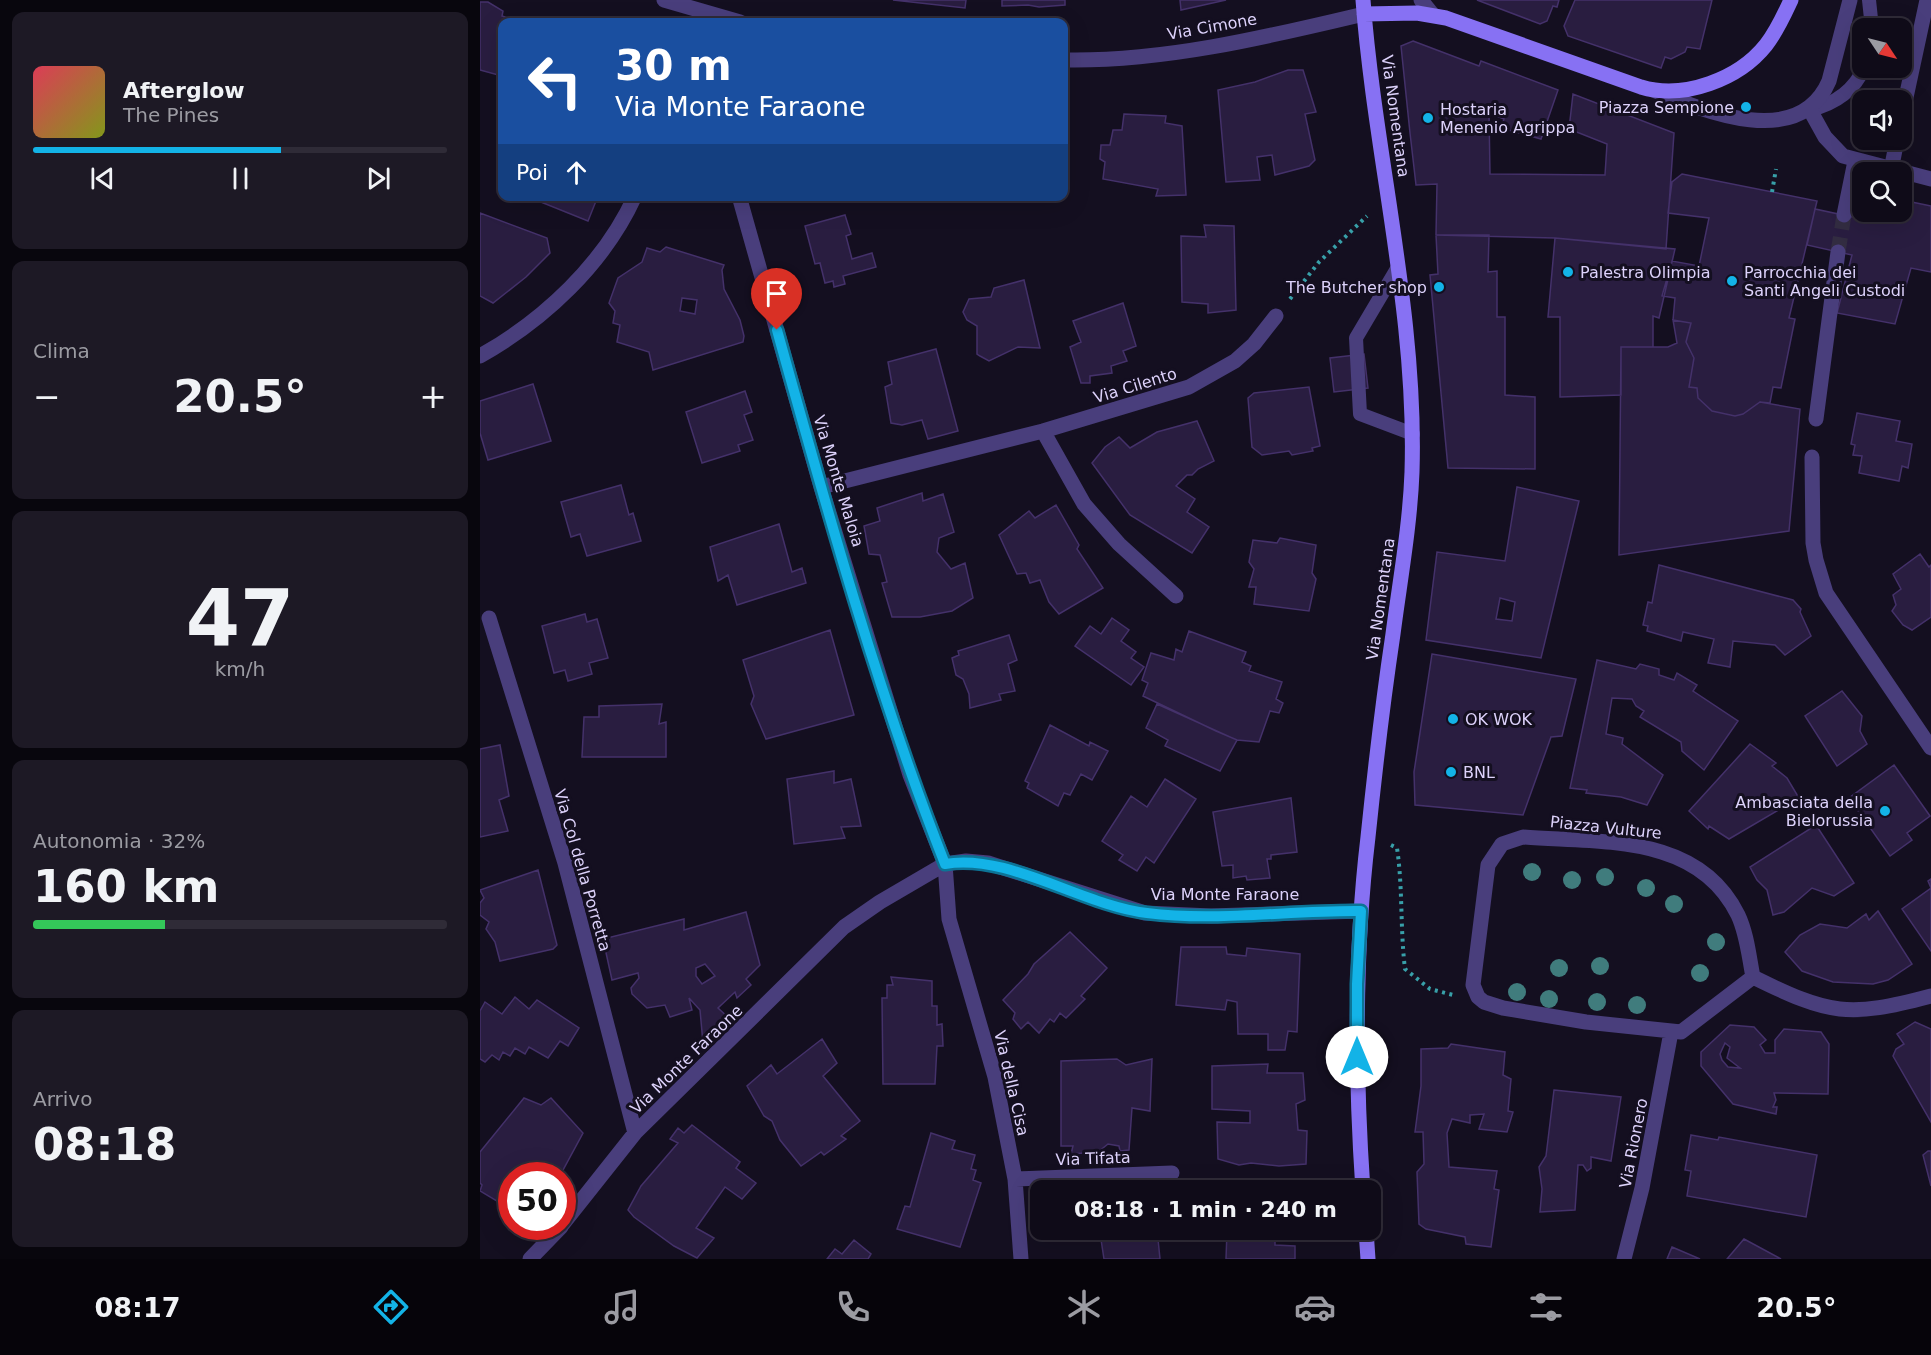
<!DOCTYPE html>
<html lang="it">
<head>
<meta charset="utf-8">
<style>
  :root { --surface:#0f0b18; --page:#1d1925; --text:#f1f3f6; --muted:#9b9ba2; --line:#2f2b37; --accent:#13b3e7 }
  body { margin:0; font-family:"DejaVu Sans",sans-serif; background:var(--page); color:var(--text); height:100vh; display:flex; flex-direction:column; font-size:22px; white-space:nowrap }
  * { box-sizing:border-box; margin:0 }
  p { font-size:20px; color:var(--muted) }
  .icon { flex:none; width:33px; height:33px; fill:none; stroke:currentColor; stroke-width:2; stroke-linecap:round; stroke-linejoin:round }
  .map { position:relative; flex:1; overflow:hidden }
  .drawer { display:flex; flex-direction:column; gap:12px; padding:12px; background:#08060d; width:480px }
  .drawer>* { flex:none }
  .guide { position:absolute; left:18px; top:18px; width:570px; height:183px; border-radius:12px; box-shadow:0 6px 24px #0002,0 0 0 2px var(--line); background:#1a4fa0; color:#fff; overflow:hidden }
  .needle { width:39px; rotate:125deg }
  .buttons { position:absolute; left:1372px; top:18px; display:grid; gap:12px }
  .buttons a { display:grid; place-items:center; width:60px; height:60px; border-radius:12px; background:var(--surface); box-shadow:0 6px 24px #0002,0 0 0 2px var(--line); font-size:30px }
  .speed { position:absolute; left:18px; top:1162px; display:flex; gap:12px; font-size:30px; font-weight:700; text-align:center }
  .speed>* { display:grid; place-content:center; width:78px; height:78px; border-radius:50%; background:var(--surface); box-shadow:0 6px 24px #0002,0 0 0 2px var(--line); line-height:1 }
  .speed .limit { border:9px solid #d22; background:#fff; color:#111 }
  .pin { position:absolute; display:grid; place-items:center; width:51px; height:51px; color:#fff; margin:-62px -26px; border-radius:50% 50% 50% 0; rotate:-45deg; box-shadow:0 0 6px #0007 }
  .pin .icon { rotate:45deg }
  .me { position:absolute; width:66px; margin:-33px; rotate:0deg; stroke-linejoin:round; filter:drop-shadow(0 0 4px #0008) }
  .turn { display:flex; align-items:center; gap:21px; height:126px; padding:0 18px; font-size:27px }
  .turn .icon { width:78px; height:78px; stroke-width:2.5 }
  .turn b { display:block; font-size:42px; line-height:51px }
  .then { display:flex; align-items:center; height:57px; padding:0 18px; background:#0003; gap:12px; font-size:22px }
  .big { font-size:45px; font-weight:700; line-height:1.1 }
  .drawer .card { flex:1; display:flex; flex-direction:column; justify-content:center; gap:9px; min-width:0; padding:0 21px; border-radius:12px; background:var(--page) }
  .drawer .dial { align-items:center; gap:0 }
  .dial b { font-size:78px; line-height:1 }
  .song { display:flex; align-items:center; gap:18px }
  .cover { width:72px; height:72px; border-radius:9px; background:linear-gradient(135deg,hsl(350 70% 55%),hsl(70 70% 35%)) }
  .played { height:6px; border-radius:3px; background:linear-gradient(90deg,var(--accent) 60%,var(--line) 60%) }
  .keys { display:flex; justify-content:space-around; direction:ltr }
  .heat { display:flex; justify-content:space-between; align-items:center; font-size:33px; direction:ltr }
  .charge { height:9px; border-radius:4px; background:linear-gradient(90deg,#34c759 32%,var(--line) 0) }
  .trip { position:absolute; left:550px; top:1180px; width:351px; height:60px; border-radius:12px; background:var(--surface); box-shadow:0 6px 24px #0002,0 0 0 2px var(--line); font-weight:700; line-height:60px; text-align:center }
  .dock { display:flex; height:96px; justify-content:space-around; align-items:center; background:#06040a; color:var(--muted) }
  .dock .icon { width:42px; height:42px }
  .dock .selected { color:var(--accent) }
  .dock b { font-size:27px; color:var(--text) }
  main { display:flex; flex:1; min-height:0 }
  .map>svg:first-child { display:block }
</style>
</head>
<body>
<main>
<section class="drawer">
<div class="card">
<div class="song"><i class="cover"></i><div><b>Afterglow</b><p>The Pines</p></div></div>
<div class="played"></div>
<div class="keys"><svg class="icon" aria-label="previous" viewBox="0 0 24 24"><path d="M18 5L8 12l10 7zM5 5v14"/></svg><svg class="icon" aria-label="pause" viewBox="0 0 24 24"><path d="M8 5v14M16 5v14"/></svg><svg class="icon" aria-label="next" viewBox="0 0 24 24"><path d="M6 5l10 7-10 7zM19 5v14"/></svg></div>
</div>
<div class="card"><p>Clima</p>
<div class="heat"><a>−</a><b class="big">20.5°</b><a>+</a></div>
</div>
<div class="card dial"><b>47</b><p>km/h</p></div>
<div class="card"><p>Autonomia · 32%</p><b class="big">160 km</b><div class="charge"></div></div>
<div class="card"><p>Arrivo</p><b class="big">08:18</b></div>
</section>
<div class="map">
<svg width="1451" height="1259" viewBox="0 0 1451 1259">
  <rect width="100%" height="100%" fill="#140f20"/>
  <path fill="#291d40" stroke="#44316a" stroke-width="1.5" fill-rule="evenodd" d="M413 0H486L485 8Z
    M522 0H585V5L559 7 548 5 522 6Z
    M700 0H746L701 10Z
    M997 0H1079L1077 7 1073 6 1067 21 1060 24Z
    M1095 0H1232L1220 49 1207 47 1205 52 1191 59 1185 57 1181 68 1088 36 1084 26Z
    M0 2H8L23 11 22 16 39 22H22V76L0 70Z
    M933 41 999 66 1001 61 1078 90 1061 139 1021 128 1024 119 1009 113 1010 174 1125 175 1127 144 1089 129 1093 94 1194 133 1186 249 1075 238 956 235 957 184 936 185 930 133 921 46Z
    M808 70H823L836 112 825 114 835 160 829 166 795 175 792 155 777 157 780 180 746 182 738 90 775 82Z
    M644 114 686 116 685 123 702 126 706 195 676 196 678 189 623 179 625 162 620 159 621 145H630L633 130H642Z
    M1202 174 1337 201 1309 318 1315 319 1301 388 1293 387 1290 403 1280 402 1263 414 1255 416 1232 411 1218 398 1217 388 1209 387 1214 358 1206 342 1211 323 1193 320 1195 298 1182 296 1192 261 1219 266 1229 218 1188 213 1192 182Z
    M46 196H118L108 221Z
    M1383 199V212H1422V200L1451 206V272L1431 268 1415 324 1357 313 1372 255 1327 245 1335 209 1377 218Z
    M0 213 67 238 70 253 46 277 13 303 0 296Z
    M365 215 371 234 366 236 372 259 392 253 396 267 363 276 365 284 354 287 353 281 345 283 340 263 335 264 325 226Z
    M724 225 754 226 756 310 728 313V304L702 302 701 236 726 237Z
    M956 235H1009L1008 272 1017 271V317H1025V395L1055 397V469L968 468 950 275 958 274Z
    M1075 238 1195 249 1179 318 1173 316V347H1141V395L1080 397V317H1068Z
    M186 247 244 265 242 270 244 289 260 320 264 336 263 342 173 370 169 352 137 342 140 325 133 323 135 311 129 303 138 278 162 262 167 248 180 252ZM202 298 217 300 215 314 200 311Z
    M544 280 560 348 538 347 509 361 500 356 497 354V326L487 320 483 312 489 299 511 297 514 288Z
    M643 303 656 346 643 351 647 361 631 366 632 373 610 376V383H601L590 347 601 342 593 321Z
    M1193 320 1211 323 1206 342 1214 358 1209 387 1217 388 1218 398 1232 411 1255 416 1263 414 1280 402 1320 409 1309 531 1139 555 1141 347H1188L1197 343Z
    M456 349 478 431 448 439 442 420 422 425 411 423 405 387 412 384 408 362Z
    M884 354 888 388 854 392 850 358Z
    M53 384 71 441 8 460 0 433V401Z
    M829 387 840 446 832 448 833 451 812 455 809 451 782 455 772 447 768 398 774 393Z
    M265 391 272 412 264 415 273 440 258 445 260 451 222 463 206 412Z
    M1377 413 1420 421 1416 441 1432 444 1428 468 1422 466 1419 481 1379 473 1382 456 1373 455 1375 445 1371 444Z
    M717 421 734 461 718 469 712 475H707L696 486 715 499 707 512 729 527 712 553 650 515 612 463 625 447 639 437 650 448 677 432Z
    M141 485 149 515 153 513 161 541 107 556 100 534 91 537 81 502Z
    M1037 487 1099 501 1061 658 946 640 957 552 1025 561ZM1020 598 1035 602 1032 621 1016 619Z
    M442 493 443 501 463 494 474 532 459 538 457 552 471 569 485 563 493 598 472 611 440 617H412L402 583 407 582 400 555 389 554 384 526 400 521 397 508Z
    M576 505 599 545 597 549 623 588 579 614 569 602 560 580 550 583 546 573 537 574 519 535 549 511 555 518Z
    M299 524 312 572 322 568 326 583 257 605 248 575 238 581 230 547Z
    M800 538 836 545 832 573 836 579 829 611 774 604 776 587H769L774 569 769 562 773 540 797 543Z
    M1440 554 1449 567 1451 565V617L1432 630 1423 625 1412 611 1416 605 1413 595 1421 589 1413 574Z
    M1179 565 1313 600 1321 609 1320 612 1331 636 1305 655 1295 645 1253 641 1250 667 1228 663 1234 639 1203 632 1201 641 1167 631 1168 626 1163 625 1168 602 1172 603Z
    M105 614 107 622 117 619 128 658 109 663 112 674 88 681 85 670 74 673 62 626Z
    M632 618 649 630 641 641 656 652 651 658 664 667 651 685 595 646 610 626 621 634Z
    M350 630 374 715 286 739 271 704 274 696 263 660Z
    M709 631 766 652 762 662 771 666 769 671 802 682 796 699 803 703 799 713 790 711 779 742 757 740 736 731 663 696 668 683 662 680 671 653 694 660 696 649 702 652Z
    M529 635 537 660 528 664 535 691 519 694 521 700 490 708 489 694 483 679 476 675 472 658 479 655 478 651Z
    M952 654 1096 679 1082 736 1071 737 1043 815 935 805 934 772Z
    M1117 660 1156 669 1160 664 1179 669V675L1194 680 1197 673 1217 685 1213 691 1258 721 1224 770 1202 751 1201 742 1160 717 1164 711 1156 706 1152 699 1132 698 1126 734 1143 738 1142 744 1183 775 1167 805 1141 797 1106 793 1107 790 1090 788Z
    M1362 691 1382 716 1380 731 1387 744 1357 766 1325 716Z
    M182 704 179 724 186 722V757H102L104 717H119V706Z
    M677 704 757 740 740 771 685 746 688 740 666 728Z
    M570 725 609 746 610 742 628 751 612 780 601 774 590 795 584 793 578 806 547 788 549 783 545 781Z
    M1270 744 1296 763 1292 766 1307 778 1319 798 1249 839 1229 826 1228 829 1209 811Z
    M20 745 29 796 19 800 28 831 0 837V749Z
    M1414 765 1450 816 1427 833 1432 840 1410 856 1369 798Z
    M354 771V783L371 779 381 826 361 827 365 838 314 844 307 779Z
    M685 779 716 799 674 863 666 857 657 871 639 860 643 855 622 841 651 796 667 807Z
    M811 798 817 852 791 855V859H787L790 878 767 880 766 876 753 878V865L742 866 733 812Z
    M1336 825 1374 883 1354 896 1332 888 1304 912 1293 915 1287 890 1277 880 1270 867Z
    M58 870 77 945 73 949 20 961 15 942 6 929 9 922 0 915V903L4 898 0 890Z
    M1451 879V951L1422 909 1451 888 1448 881Z
    M1398 911 1432 964 1408 980 1393 984 1353 982 1322 971 1305 952 1320 935 1340 924 1367 928 1386 914 1389 920Z
    M266 912 280 965 266 979 271 985 257 998 255 992 238 1008 250 1019 223 1043 220 1010 209 998 212 1010 190 1017 185 1005 167 1008 152 994 151 988 159 978 158 973 132 980 123 939 204 919V930ZM225 964 235 976 222 984 216 976V968Z
    M590 932 627 968 601 996 605 999 586 1018 580 1013 574 1022 570 1019 559 1033 548 1022 541 1029 533 1019 535 1013 523 1000 548 974 554 964Z
    M701 947H746L747 954 766 956 767 948 820 954 817 1032 808 1031 805 1050H788V1034H758L757 1002 747 1000 745 1010 696 1005Z
    M411 977 452 981V1006H457V1025L462 1024 463 1046H457L455 1084H403L402 998H407V985H413Z
    M35 997 49 1009 57 1000 99 1028 88 1046 80 1041 68 1058 49 1047 45 1054 35 1048 30 1056 23 1052 19 1060 12 1055 5 1062 0 1059V1011L5 1002 22 1014Z
    M1435 1022 1451 1029V1122L1413 1056 1416 1049 1424 1044 1417 1034Z
    M1250 1025 1274 1027 1286 1040 1280 1045 1285 1053H1295V1040L1304 1029 1341 1032 1349 1044 1348 1094 1294 1093 1296 1100 1293 1107H1297L1296 1114 1253 1104 1221 1066V1052ZM1245 1043 1250 1047 1247 1058 1260 1068 1248 1067 1242 1060 1240 1054Z
    M342 1039 357 1063 343 1076 380 1121 361 1136 366 1139 344 1155 341 1152 321 1166 300 1140 292 1121 284 1116 267 1086 291 1065 297 1074Z
    M971 1044 1025 1052 1023 1075 1031 1079 1028 1111 1033 1112 1027 1132 999 1129 1004 1114 990 1115V1123L972 1119 967 1133 969 1167 1017 1171 1014 1189 1019 1190 1011 1247 986 1244 985 1237 946 1229 939 1224 937 1172 944 1164 943 1132H935L941 1086V1049L968 1048Z
    M637 1059 646 1065 672 1059 670 1111 652 1108 649 1150 640 1151 639 1146 628 1144 618 1152 591 1154 593 1146H581V1061Z
    M788 1064 787 1073H823L825 1100 816 1104 818 1130 827 1131 826 1164 799 1166 771 1163 759 1165 738 1159 737 1122 770 1123V1111L732 1109V1066Z
    M1074 1090 1141 1097 1131 1161 1111 1157V1168L1107 1171 1103 1165H1098L1095 1210 1060 1212 1062 1189 1059 1167 1066 1156Z
    M44 1098 61 1105 71 1098 103 1133 83 1170 75 1171 72 1176H32V1210L0 1191 2 1185 0 1183V1152Z
    M212 1125 260 1162 256 1168 276 1183 262 1199 245 1187 216 1228 234 1238 217 1258 194 1246 154 1217 148 1210 161 1186 198 1143 190 1139 198 1128 204 1133Z
    M451 1133 475 1141 472 1149 495 1155 491 1169 496 1170 493 1180 501 1183 480 1247 417 1229 425 1206 430 1207Z
    M1211 1135 1238 1140 1239 1137 1337 1155 1326 1217 1207 1196 1211 1171 1205 1170Z
    M1448 1151H1451V1186L1443 1155Z
    M615 1230H669L670 1241 678 1239 680 1259H624L620 1233Z
    M747 1231 795 1238V1245L815 1246V1259H746Z
    M1264 1239 1301 1259H1247Z
    M374 1240 391 1254 388 1259H347L355 1249 362 1254Z
    M1192 1247 1220 1259H1187Z"/>
  <g fill="none" stroke-linecap="round" stroke-linejoin="round">
    <path stroke="#322c41" stroke-width="15" stroke-dasharray="15 8" stroke-linecap="butt" d="M1358 252 1364 215"/>
    <path stroke="#38a0a9" stroke-width="4" stroke-dasharray="3 4.5" stroke-linecap="butt" d="M1292 192 1296 169
      M810 299 839 262 887 216
      M911 845 917 848C923 889 920 928 925 969L950 989 973 995"/>
    <path stroke="#493e7c" stroke-width="14" d="M1389 0 1392 28
      M1330 110C1354 104 1374 91 1384 68
      M918 267 876 338 880 414 933 434"/>
    <path stroke="#493e7c" stroke-width="15" d="M1422 116 1447 0
      M1411 170 1417 140"/>
    <path stroke="#493e7c" stroke-width="15" d="M184 0 260 22
      M941 0 953 15
      M584 60C684 62 787 37 884 14
      M1173 90C1224 111 1319 151 1349 81L1370 0
      M1330 110 1345 137 1363 156 1451 179
      M259 196 341 487 430 775 465 864 469 919 515 1077 535 1179 541 1259
      M1364 215 1375 161
      M0 356C64 320 124 264 155 196
      M1336 419 1358 252
      M563 431 604 504 639 544 696 596
      M1332 457 1333 543 1336 560 1346 593 1451 748
      M341 487 563 431 709 387 755 361 774 344 796 316
      M9 618 85 863 155 1133
      M1043 837C1120 843 1218 833 1258 915 1267 934 1269 957 1273 977L1201 1032 1106 1022 1023 1008 1004 1002 998 997 993 985 1008 865 1022 844Z
      M1273 977C1350 1015 1368 1018 1451 996
      M535 1179 692 1173
      M82 1225 155 1133 364 927 400 902 465 864 486 861 508 863 665 913 731 916 881 911
      M50 1259 81 1227
      M1144 1259 1162 1188 1191 1032"/>
    <path stroke="#8771f3" stroke-width="15" d="M883 0C895 158 937 313 932 472 930 526 920 580 913 634 903 701 895 769 888 837 874 954 875 1073 883 1191
      M884 14 937 13 966 18 1161 87C1204 100 1259 79 1286 45 1297 31 1304 15 1311 0
      M886 1230 888 1259"/>
  </g>
  <g fill="#407c7d">
    <circle cx="1052" cy="872" r="9"/>
    <circle cx="1125" cy="877" r="9"/>
    <circle cx="1092" cy="880" r="9"/>
    <circle cx="1166" cy="888" r="9"/>
    <circle cx="1194" cy="904" r="9"/>
    <circle cx="1236" cy="942" r="9"/>
    <circle cx="1120" cy="966" r="9"/>
    <circle cx="1079" cy="968" r="9"/>
    <circle cx="1220" cy="973" r="9"/>
    <circle cx="1037" cy="992" r="9"/>
    <circle cx="1069" cy="999" r="9"/>
    <circle cx="1117" cy="1002" r="9"/>
    <circle cx="1157" cy="1005" r="9"/>
  </g>
  <g fill="none" stroke-linecap="round" stroke-linejoin="round">
    <defs>
      <path id="route" d="M297 330C347 510 397 691 465 864 529 853 601 905 667 913 737 922 810 910 881 911L877 984V1057"/>
    </defs>
    <use href="#route" stroke="#0c7496" stroke-width="15"/>
    <use href="#route" stroke="#13b3e7" stroke-width="10"/>
  </g>
  <g fill="#13b3e7" stroke="#140f20" stroke-width="2">
    <circle cx="1266" cy="107" r="6"/>
    <circle cx="948" cy="118" r="6"/>
    <circle cx="1088" cy="272" r="6"/>
    <circle cx="1252" cy="281" r="6"/>
    <circle cx="959" cy="287" r="6"/>
    <circle cx="973" cy="719" r="6"/>
    <circle cx="971" cy="772" r="6"/>
    <circle cx="1405" cy="811" r="6"/>
  </g>
  <g text-anchor="middle" stroke-width="6" stroke-linejoin="round" paint-order="stroke">
    <g font-size="16" fill="#ddd2fb" stroke="#140f20">
      <text transform="translate(732 26) rotate(-10)" y="6">Via Cimone</text>
      <text transform="translate(916 116) rotate(82)" y="6">Via Nomentana</text>
      <text transform="translate(655 385) rotate(-17)" y="6">Via Cilento</text>
      <text transform="translate(359 481) rotate(73)" y="6">Via Monte Maloia</text>
      <text transform="translate(900 599) rotate(-82)" y="6">Via Nomentana</text>
      <text transform="translate(1126 827) rotate(6)" y="6">Piazza Vulture</text>
      <text transform="translate(103 870) rotate(74)" y="6">Via Col della Porretta</text>
      <text x="745" y="900">Via Monte Faraone</text>
      <text transform="translate(206 1059) rotate(-44)" y="6">Via Monte Faraone</text>
      <text transform="translate(532 1083) rotate(77)" y="6">Via della Cisa</text>
      <text transform="translate(1153 1143) rotate(-79)" y="6">Via Rionero</text>
      <text transform="translate(613 1158) rotate(-2)" y="6">Via Tifata</text>
    </g>
    <g font-size="16" fill="#ddd2fb" stroke="#140f20" text-anchor="start">
      <text x="1254" y="113" text-anchor="end">Piazza Sempione</text>
      <text x="960" y="115">Hostaria<tspan x="960" dy="18">Menenio Agrippa</tspan></text>
      <text x="1100" y="278">Palestra Olimpia</text>
      <text x="1264" y="278">Parrocchia dei<tspan x="1264" dy="18">Santi Angeli Custodi</tspan></text>
      <text x="947" y="293" text-anchor="end">The Butcher shop</text>
      <text x="985" y="725">OK WOK</text>
      <text x="983" y="778">BNL</text>
      <text x="1393" y="808" text-anchor="end">Ambasciata della<tspan x="1393" dy="18">Bielorussia</tspan></text>
    </g>
  </g>
</svg>
<div class="buttons">
<a><svg class="needle" viewBox="-14 -14 28 28"><path d="M0-13l5 13h-10z" fill="#e53935"/><path d="M0 13l5-13h-10z" fill="#9b9ba2"/></svg></a>
<a><svg class="icon" aria-label="sound" viewBox="0 0 24 24"><path d="M4 9h4l5-4v14l-5-4H4zM17 9q2 3 0 6"/></svg></a>
<a><svg class="icon" aria-label="search" viewBox="0 0 24 24"><circle cx="10" cy="10" r="6"/><path d="M15 15l6 6"/></svg></a>
</div>
<div class="speed"><div class="limit">50</div></div>
<div class="pin" style="left:297px;top:330px;background:#d93025"><svg class="icon" aria-label="arrive" viewBox="0 0 24 24"><path d="M6 21V4h12l-3 4 3 4H6"/></svg></div>
<svg class="me" style="left:877px;top:1057px" viewBox="-20 -20 40 40"><circle r="19" fill="#fff"/><path d="M0-13L10 11 0 6-10 11z" fill="#13b3e7"/></svg>
<div class="trip">08:18 · 1 min · 240 m</div>
<div class="guide">
<div class="turn"><svg class="icon" aria-label="left" viewBox="0 0 24 24"><path d="M17 20v-9H6M10 6l-5 5 5 5"/></svg><div><b>30 m</b>Via Monte Faraone</div></div>
<div class="then">Poi<svg class="icon" aria-label="ahead" viewBox="0 0 24 24"><path d="M12 20V5M6 11l6-6 6 6"/></svg></div>
</div>
</div>
</main>
<nav class="dock">
<b>08:17</b>
<svg class="icon selected" aria-label="directions" viewBox="0 0 24 24"><path d="M12 3l9 9-9 9-9-9zM9 14v-3h6M13 9l2 2-2 2"/></svg>
<svg class="icon" aria-label="music" viewBox="0 0 24 24"><path d="M9 18V5l10-2v13"/><circle cx="6" cy="18" r="3"/><circle cx="16" cy="16" r="3"/></svg>
<svg class="icon" aria-label="phone" viewBox="0 0 24 24"><path d="M5 4h4l2 5-3 2q2 4 5 5l2-3 5 2v4C11 20 4 13 5 4z"/></svg>
<svg class="icon" aria-label="climate" viewBox="0 0 24 24"><path d="M12 3v18M4 7l16 10M4 17L20 7"/></svg>
<svg class="icon" aria-label="car" viewBox="0 0 24 24"><path d="M5 17H2v-5l4-1 3-4h7l3 4 3 1v5h-3M9 17h6M6 11h13"/><circle cx="7" cy="17" r="2"/><circle cx="17" cy="17" r="2"/></svg>
<svg class="icon" aria-label="filters" viewBox="0 0 24 24"><path d="M4 7h16M4 17h16"/><circle cx="9" cy="7" r="2"/><circle cx="15" cy="17" r="2"/></svg>
<b>20.5°</b>
</nav>
</body>
</html>
